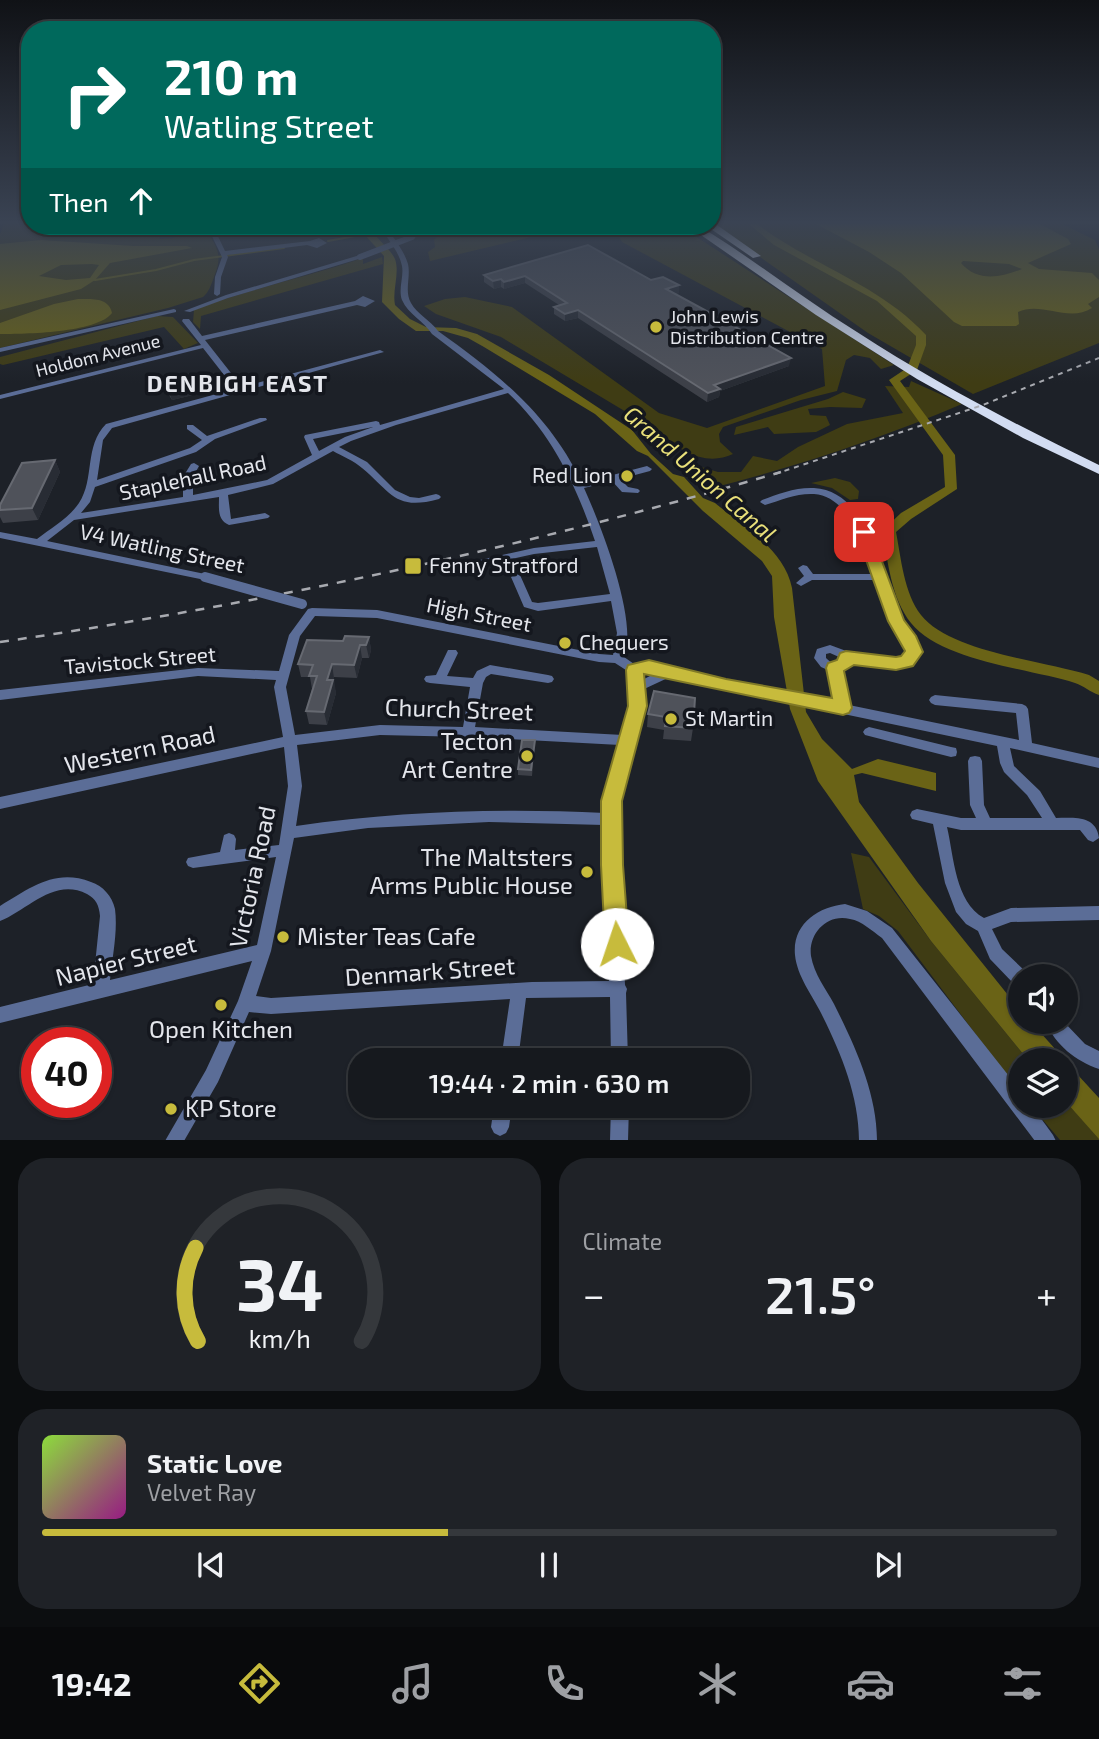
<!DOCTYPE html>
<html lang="en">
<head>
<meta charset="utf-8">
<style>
  :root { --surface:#16191e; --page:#1f2227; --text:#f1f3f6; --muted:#9ea0a4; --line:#35383c; --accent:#c7bb3c }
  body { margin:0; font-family:"Exo 2",sans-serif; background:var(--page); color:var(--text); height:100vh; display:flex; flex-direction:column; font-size:26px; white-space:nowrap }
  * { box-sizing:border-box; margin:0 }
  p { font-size:23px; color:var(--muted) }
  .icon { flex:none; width:38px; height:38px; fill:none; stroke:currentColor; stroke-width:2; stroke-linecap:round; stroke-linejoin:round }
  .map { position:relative; height:1140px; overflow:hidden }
  .details { display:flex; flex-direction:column; gap:18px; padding:18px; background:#0c0e10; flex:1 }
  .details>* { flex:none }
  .top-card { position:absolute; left:21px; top:21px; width:700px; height:214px; border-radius:28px; box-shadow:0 2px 5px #0004,0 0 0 2px var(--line); background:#00695c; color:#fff; overflow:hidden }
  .tools { position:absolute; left:1008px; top:964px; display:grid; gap:14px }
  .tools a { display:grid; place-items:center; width:70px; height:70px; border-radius:50%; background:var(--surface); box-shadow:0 2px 5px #0004,0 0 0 2px var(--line); font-size:35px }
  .speed { position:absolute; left:21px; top:1027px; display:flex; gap:14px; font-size:35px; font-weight:700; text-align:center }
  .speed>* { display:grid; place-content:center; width:91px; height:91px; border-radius:50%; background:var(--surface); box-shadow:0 2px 5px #0004,0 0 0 2px var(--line); line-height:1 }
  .speed .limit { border:10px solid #d22; background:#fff; color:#111 }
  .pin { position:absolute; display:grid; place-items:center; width:60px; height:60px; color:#fff; margin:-30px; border-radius:14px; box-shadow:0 4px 10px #0006 }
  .me { position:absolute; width:77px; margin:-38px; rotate:356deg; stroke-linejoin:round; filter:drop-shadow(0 0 5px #0008) }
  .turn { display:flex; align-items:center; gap:24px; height:147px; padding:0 28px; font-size:32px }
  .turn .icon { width:91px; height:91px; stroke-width:2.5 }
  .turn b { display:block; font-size:49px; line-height:60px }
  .then { display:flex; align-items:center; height:66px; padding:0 28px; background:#0003; gap:14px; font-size:26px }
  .big { font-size:52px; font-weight:600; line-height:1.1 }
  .details .tile { flex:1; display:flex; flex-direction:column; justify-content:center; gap:10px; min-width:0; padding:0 24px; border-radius:28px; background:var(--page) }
  .details .dial { align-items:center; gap:0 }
  .dial svg { height:182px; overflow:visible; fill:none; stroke:var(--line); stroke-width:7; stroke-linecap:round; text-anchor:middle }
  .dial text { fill:var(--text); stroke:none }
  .song { display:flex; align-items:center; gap:21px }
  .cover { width:84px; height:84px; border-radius:10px; background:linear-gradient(135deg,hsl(90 70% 55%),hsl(310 70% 35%)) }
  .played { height:7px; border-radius:4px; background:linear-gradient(90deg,var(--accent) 40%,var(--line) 40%) }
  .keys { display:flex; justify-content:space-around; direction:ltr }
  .heat { display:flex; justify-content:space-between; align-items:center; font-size:38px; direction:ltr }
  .details .tiles { flex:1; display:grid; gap:18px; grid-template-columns:1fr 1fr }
  .tile:last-child { grid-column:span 2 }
  .trip { position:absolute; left:348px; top:1048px; width:402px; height:70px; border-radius:28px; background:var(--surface); box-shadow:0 2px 5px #0004,0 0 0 2px var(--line); font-weight:600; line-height:70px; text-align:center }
  .tabs { display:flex; height:112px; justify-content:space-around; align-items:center; background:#090a0c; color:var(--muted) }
  .tabs .icon { width:49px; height:49px }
  .tabs .current { color:var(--accent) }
  .tabs b { font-size:32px; color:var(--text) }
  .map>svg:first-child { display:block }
</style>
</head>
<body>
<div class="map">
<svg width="1099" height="1141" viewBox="0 0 1099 1141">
  <rect width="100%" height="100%" fill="#1d2128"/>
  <path fill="#3f3c14" d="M4 224 205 226C216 249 224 252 214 277 211 285 209 292 203 297L168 308 0 348V234Z
    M713 224H1062L1095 240 1099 249V343L973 394 868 333Z
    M473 226H548L552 232 430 261 428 252 435 247 434 240 438 236Z
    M613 226H674L695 236 894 365 881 369 870 358 854 355 846 360 837 391 801 400 723 427 719 434 720 442 733 454C708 466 681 453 663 434L501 337 436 314 424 306 445 299 465 297 512 307 659 413 707 428 825 386 822 349 622 242Z
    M382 257 383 264 201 316 200 329 193 322 194 310C249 289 307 277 363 258V264Z
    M157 316 173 317 198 343 184 349 164 327 3 365 0 364V357Z
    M911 381 962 404C880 439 795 467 708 489L693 477 695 465 718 472H741L753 456 777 461 798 447 847 424 903 413 885 386 909 387Z
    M843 392 866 399 862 408 830 407 808 409 810 415 826 416 830 425 816 432 774 434 768 427 734 435 736 427 828 399Z
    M835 478 850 482 859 491 858 499 850 500 832 488 811 483Z
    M851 853 869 857 931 941 1028 1060H1020V1093L898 931 879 916 863 909Z
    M1066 1102 1099 1138V1140H1060L1031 1106H1066Z"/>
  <path fill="#6a6316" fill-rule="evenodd" d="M816 224H1040L1068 239 1071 244 1028 263 1039 269 1092 273 1099 280V297L1088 304 1092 308C1069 323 1041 301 1018 312L1019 324 1016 326H962L954 322 901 273 869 252ZM963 261 1009 264 1022 269C1002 277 978 283 961 263Z
    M362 226H371C374 239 389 246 395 259 400 273 392 290 395 305L410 319 426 327 456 328 477 334 549 375 632 430 651 454 673 474 684 477 703 498 715 503C744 527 784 549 792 588L806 712 822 739 852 769 878 759 936 773V791L862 773 854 775 859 802 918 883 1020 1010V1022H1031L1065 1060H1028L931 941 818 781 790 709 774 617 772 576 762 561 703 511 648 456 637 451 595 414 484 347 468 338 443 331H416L399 319 382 302 384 256 364 234Z
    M41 240 133 246H187L192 248 110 263 95 280 81 289 0 310V244ZM92 264 99 265 90 278 66 280 39 276 61 265Z
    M78 299C91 299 109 297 112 313 97 333 24 334 0 334V323L54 304Z
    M1066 1062 1099 1098V1139L1066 1102Z"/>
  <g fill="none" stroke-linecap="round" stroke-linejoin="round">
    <path stroke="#6a6316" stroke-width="2" d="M390 230 404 226
      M328 241 355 236
      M95 280 156 270 194 260 284 248"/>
    <path fill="#6a6316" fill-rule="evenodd" d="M749 224H757C811 265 879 284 926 335V345L917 370 900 381 955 455 957 489 911 519 896 532C901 558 904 593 921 615 950 652 1044 661 1089 675L1099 681V695C1090 692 1084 686 1075 683 1031 669 941 661 911 623 891 598 888 561 882 531L901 513 945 487 943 455 889 380 907 368 916 345V336L877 301 774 245Z"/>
    <path fill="#5b6d97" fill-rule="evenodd" d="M207 226H213L225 251 310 241 319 238 327 243 317 248 307 245 227 255 228 257 221 277 220 294 217 296 214 294 215 277 222 257Z
      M380 226H386C393 238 404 250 408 264 411 277 404 291 411 303 417 314 430 320 438 331 498 374 549 414 582 483L647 466 652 469 650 471 620 479 628 487 638 489 640 491 638 493 622 492 612 481 584 488C600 523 639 622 624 657L637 666 646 664 670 667 728 682 836 703 830 671 821 667 814 658 817 649 830 645 849 652 851 655 884 660 903 657 908 651 907 646 889 614 877 580H812L801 586 796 583 804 576 798 568 803 565 807 566 813 574H875C866 546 848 496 814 494 797 493 781 500 765 505L760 502 762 500C778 494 796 487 814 488 867 491 883 570 898 609 903 625 916 636 920 652 917 656 914 663 909 665 892 672 869 666 852 663L850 667 841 671 849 705 1019 740 1016 713 935 705 931 703 929 700 931 697 935 695 1022 704 1026 706 1028 709 1032 743 1099 758V768L1010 748 1014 766 1040 791 1056 818C1074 818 1096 815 1099 838L1093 842 1088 840 1080 830H961L947 827C954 857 955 902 984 918L1011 908 1099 906V920L1011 922 992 929 1002 949 1026 972 1027 976H1020V986L1014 984 990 959 978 931 966 924 956 912 945 883 933 824 912 819 910 815 912 811 917 809 961 818H976L970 805 968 761 970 757 975 756 980 757 982 761 984 805 990 818H1042L1027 795 1004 772 1000 763 997 746 728 690 672 676 642 690 643 706 625 775 618 819 625 985 627 989 626 993 628 1060H611L610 997 526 998 518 1060H501L510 999 271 1014 249 1012 218 1082 184 1141H165L206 1070 238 1001 252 961 0 1023V1007L93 984 100 916C99 905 96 899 87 894 54 877 28 910 0 921V906C30 888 55 868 91 882 103 886 112 896 115 909 118 932 112 958 110 980L257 945 276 857 193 868 188 866 186 862 188 858 220 852 224 835 229 833 234 835 236 839 235 850 279 845 288 786 284 747 0 809V797L283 737 274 687 276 680 198 676 0 700V690L198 668 279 671 289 635 308 609 312 608 377 610 599 654 613 655 617 633 611 601 538 611 524 607 511 577 516 574 520 575 532 602 538 603 610 594 597 547 534 554 462 570 457 567 462 564 534 548 595 541C576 485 552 434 508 393L396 425 351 441 339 447 367 462 395 490 410 497 419 498 436 494 439 495 441 497 439 499C395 511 392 493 362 468 354 461 342 456 333 451L273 484 228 495 231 519 265 513 270 516 268 518 229 525C217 520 219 508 219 497L74 520 47 541 205 574 210 577 209 579 205 580 0 538V532L37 539C51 528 69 518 79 503 95 479 84 446 106 424L235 389 203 348 0 399V395L201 345 182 321 183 319H189L202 336 355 301 363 296 375 301 365 307 357 305 205 340 242 387 380 350 384 352 112 428 103 440 97 480 190 448 202 440 187 429V425H193L207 436 260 418H266L267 420 215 439 196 452 95 487 90 502 81 513 183 497V477L191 464 194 463 199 466 193 477V495L267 480 312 455 304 437 305 435 376 421 379 422 380 425 504 389 432 334C424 321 408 314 402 300 398 289 404 277 402 266 399 251 387 239 380 226ZM373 427 345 437 319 451 313 439ZM315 616 377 618 599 662 615 663 629 672 631 706 623 735 475 727 483 683 486 677 491 674 548 683 552 682 554 679 552 676 548 675 490 665 477 671 473 678 447 676 458 653 456 650H448L436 675 426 676 424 679 426 682 430 683 470 687 463 727 380 725 295 735 286 687 300 636ZM830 653 839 657 840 662C834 665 830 662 826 658V654ZM646 673H656L642 680 641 674ZM380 735 468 737 620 745 611 775 605 813C501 808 399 811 296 826L302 786 297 745ZM489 822 604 825 609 981 532 982 271 998 256 996 271 951 294 838 368 828Z
      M436 226H444L414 238 409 237Z
      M360 255 363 257 362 258 228 298 190 312 184 311 226 295Z
      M174 309 176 310V312L0 352V348Z
      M869 727 951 747 956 748 957 752 956 756 951 757 865 735 863 732 865 729Z
      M845 904 867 911 892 928 1020 1090V1106H1032L1053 1135 1056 1141H1035L882 938C872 931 862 921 850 919 827 913 808 934 811 956 814 974 826 989 834 1004 855 1046 877 1093 877 1141H859C859 1096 841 1053 821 1013 812 995 797 976 795 955 792 924 818 907 845 904Z
      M1046 1022H1064L1085 1044 1099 1051V1069C1076 1061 1055 1045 1046 1022Z
      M494 1106H512L509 1127 506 1133 500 1136 494 1133 491 1127Z
      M611 1106H629L628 1141H610Z"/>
    <path fill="#d2dcf1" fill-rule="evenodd" d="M712 225H717L761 256 753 258 711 229Z
      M688 226H698L712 234C761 265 807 301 857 332 934 382 1016 425 1099 465V474L1023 438 917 379 816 315Z"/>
    <path stroke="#a8aab0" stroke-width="2" stroke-dasharray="5 5" stroke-linecap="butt" d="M775 474 983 405 1099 358"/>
    <path stroke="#a8aab0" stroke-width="2.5" stroke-dasharray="9 9" stroke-linecap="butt" d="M0 642C263 604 526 547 781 472"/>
    <path stroke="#5b6d97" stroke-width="6" d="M360 257 412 237"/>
    <path stroke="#5b6d97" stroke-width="10" d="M205 577 302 604"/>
  </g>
  <path fill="#3d4048" d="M484 275 651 280 679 285V293L675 294 740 330 789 366 720 391 719 397 707 402 578 318 565 321 554 314V307L559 305 525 283 504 289 501 287 494 289 484 282Z
    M163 381 197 394 172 400 166 390Z
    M55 460 60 472 38 520 3 523 0 517V505Z
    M369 637 371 650 369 658H362L357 678 334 677 333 681 336 693 327 725 309 724 306 711 312 689 310 677H301L298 664 343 641Z
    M654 691 693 728 691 741 663 739 664 730 647 727 648 714Z
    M535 740 532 776 518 775V769Z"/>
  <path fill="#282c34" d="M174 226 175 232 174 238 160 239 158 232Z
    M525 276V283L504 289V282Z
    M501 279V287L494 289 493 281Z
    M679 285V293L666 297V289Z
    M578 310V318L565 321V314Z
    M741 322 740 330 732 325Z
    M791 358 789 366 720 391 719 397 707 402 708 393 714 385Z
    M194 385 197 394 172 400 169 392Z
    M55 460 60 472 38 520 32 508Z
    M369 637 371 650 369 658 366 645Z
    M360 645 362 658 357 678 354 665Z
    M332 664 336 693 327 725 324 712 327 680Z"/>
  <path fill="#4f525a" stroke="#666971" stroke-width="2" d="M160 226H173L172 230 158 232Z
    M588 245 651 280 663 277 679 285 666 289 723 320 732 318 741 322 732 325 791 358 714 385 720 389 708 393 578 310 565 314 554 307 567 303 525 276 504 282 501 279 493 281 484 275Z
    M188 375 194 385 169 392 163 381Z
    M55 460 32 508 0 510V505L22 463Z
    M345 636 369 637 366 645H360L354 665 332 664 327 680H333L324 712 306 711 317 676H309L313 665 298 664 307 640 343 641Z
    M654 691 695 698 693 728 665 726 666 717 648 714Z
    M522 740H535L531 770 518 769Z"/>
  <linearGradient id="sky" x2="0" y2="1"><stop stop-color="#101216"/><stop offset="0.58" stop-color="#3a4353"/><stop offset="1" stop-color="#3a4353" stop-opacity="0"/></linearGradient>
  <rect width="1099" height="383" fill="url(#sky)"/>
  <path fill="#c7bb3c" stroke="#817a27" stroke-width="2" d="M864 527 871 532 904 620 916 636 923 652 913 666 896 670 854 665 844 671 852 708 849 713 843 715 644 674 647 706 622 801 623 865 629 944 625 952 617 955 609 952 605 944 601 865V801L628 706 626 670 628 665 649 660 726 679 832 698 826 668 828 663 837 660 840 653 846 651 896 657 901 656 905 651 888 621 856 532Z"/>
  <g fill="#c7bb3c" stroke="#14171e" stroke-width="2.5">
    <circle cx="656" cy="327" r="7"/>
    <circle cx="627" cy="476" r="7"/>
    <rect x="404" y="557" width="18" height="18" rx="3.5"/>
    <circle cx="565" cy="643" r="7"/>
    <circle cx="671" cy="719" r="7"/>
    <circle cx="527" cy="756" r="7"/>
    <circle cx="587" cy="872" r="7"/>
    <circle cx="283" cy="937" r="7"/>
    <circle cx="221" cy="1005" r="7"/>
    <circle cx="171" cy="1109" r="7"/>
  </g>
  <g text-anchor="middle" stroke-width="7" stroke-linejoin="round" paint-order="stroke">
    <g font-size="18" fill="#e4e6ec" stroke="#14171e" text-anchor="start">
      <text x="670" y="323">John Lewis<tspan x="670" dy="21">Distribution Centre</tspan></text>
    </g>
    <g font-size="18" fill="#e4e6ec" stroke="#14171e">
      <text transform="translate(98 356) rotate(-14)" y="6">Holdom Avenue</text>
    </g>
    <g font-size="21" fill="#e4e6ec" stroke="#14171e" text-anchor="start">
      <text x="613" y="483" text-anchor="end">Red Lion</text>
      <text x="429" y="573">Fenny Stratford</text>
      <text x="579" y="650">Chequers</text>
      <text x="685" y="726">St Martin</text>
    </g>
    <g font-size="21" fill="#e4e6ec" stroke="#14171e">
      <text transform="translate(193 478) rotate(-12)" y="7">Staplehall Road</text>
      <text transform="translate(162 549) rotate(12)" y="7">V4 Watling Street</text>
      <text transform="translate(479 615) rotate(11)" y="7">High Street</text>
      <text transform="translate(140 661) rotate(-5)" y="7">Tavistock Street</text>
    </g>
    <g font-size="23" font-weight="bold" letter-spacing="2" fill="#e4e6ec" stroke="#14171e">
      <text x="238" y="392">DENBIGH EAST</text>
    </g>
    <g font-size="23" font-style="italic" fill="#e9e07a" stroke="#14171e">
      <text transform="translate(700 474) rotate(41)" y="8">Grand Union Canal</text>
    </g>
    <g font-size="24" fill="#e4e6ec" stroke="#14171e">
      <text transform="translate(459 710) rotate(2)" y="8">Church Street</text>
      <text transform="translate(140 750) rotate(-12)" y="8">Western Road</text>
      <text transform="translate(253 877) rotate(-78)" y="8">Victoria Road</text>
      <text transform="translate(126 961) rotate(-14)" y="8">Napier Street</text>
      <text transform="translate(430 972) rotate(-4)" y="8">Denmark Street</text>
    </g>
    <g font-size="24" fill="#e4e6ec" stroke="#14171e" text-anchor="end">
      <text x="513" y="750">Tecton<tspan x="513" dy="28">Art Centre</tspan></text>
      <text x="573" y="866">The Maltsters<tspan x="573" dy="28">Arms Public House</tspan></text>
      <text x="297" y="945" text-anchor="start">Mister Teas Cafe</text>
      <text x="221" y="1038" text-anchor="middle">Open Kitchen</text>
      <text x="185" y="1117" text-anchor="start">KP Store</text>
    </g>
  </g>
</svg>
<div class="tools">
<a><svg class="icon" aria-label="sound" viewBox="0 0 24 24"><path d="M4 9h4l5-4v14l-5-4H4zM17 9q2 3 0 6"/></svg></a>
<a><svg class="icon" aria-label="layers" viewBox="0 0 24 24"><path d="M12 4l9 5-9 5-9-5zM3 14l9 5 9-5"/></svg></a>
</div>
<div class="speed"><div class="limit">40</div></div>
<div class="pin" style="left:864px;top:532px;background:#d93025"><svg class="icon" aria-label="arrive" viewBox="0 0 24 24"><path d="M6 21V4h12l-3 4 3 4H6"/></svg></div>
<svg class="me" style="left:617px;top:944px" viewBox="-20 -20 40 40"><circle r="19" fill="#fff"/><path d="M0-13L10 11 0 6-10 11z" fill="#c7bb3c"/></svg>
<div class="trip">19:44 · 2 min · 630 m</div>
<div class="top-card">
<div class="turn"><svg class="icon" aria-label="right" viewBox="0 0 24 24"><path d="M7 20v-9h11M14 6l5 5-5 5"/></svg><div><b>210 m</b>Watling Street</div></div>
<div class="then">Then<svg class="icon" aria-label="ahead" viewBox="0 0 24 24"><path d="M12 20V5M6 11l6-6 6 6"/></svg></div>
</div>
</div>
<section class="details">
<div class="tiles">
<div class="tile dial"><svg viewBox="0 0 100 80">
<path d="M14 69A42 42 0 1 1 86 69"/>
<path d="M14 69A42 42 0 0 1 13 28" stroke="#c7bb3c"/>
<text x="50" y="56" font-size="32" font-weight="700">34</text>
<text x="50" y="72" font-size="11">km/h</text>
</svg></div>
<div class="tile"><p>Climate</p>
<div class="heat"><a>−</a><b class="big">21.5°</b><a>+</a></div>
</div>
<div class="tile">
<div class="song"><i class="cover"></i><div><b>Static Love</b><p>Velvet Ray</p></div></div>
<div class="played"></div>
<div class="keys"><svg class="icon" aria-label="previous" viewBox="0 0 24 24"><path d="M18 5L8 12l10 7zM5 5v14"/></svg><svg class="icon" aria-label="pause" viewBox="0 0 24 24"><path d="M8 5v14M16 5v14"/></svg><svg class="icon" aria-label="next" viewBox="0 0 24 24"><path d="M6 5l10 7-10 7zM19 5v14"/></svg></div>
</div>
</div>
</section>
<nav class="tabs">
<b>19:42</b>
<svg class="icon current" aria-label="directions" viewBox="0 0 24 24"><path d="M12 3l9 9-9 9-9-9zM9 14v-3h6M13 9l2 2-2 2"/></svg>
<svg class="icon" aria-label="music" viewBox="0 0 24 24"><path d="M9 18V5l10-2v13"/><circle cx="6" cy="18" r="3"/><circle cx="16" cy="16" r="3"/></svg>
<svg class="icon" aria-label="phone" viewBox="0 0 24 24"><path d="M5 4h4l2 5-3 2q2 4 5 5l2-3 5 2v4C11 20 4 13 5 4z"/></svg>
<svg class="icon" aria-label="climate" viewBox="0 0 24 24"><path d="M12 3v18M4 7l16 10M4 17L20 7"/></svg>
<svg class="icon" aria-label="car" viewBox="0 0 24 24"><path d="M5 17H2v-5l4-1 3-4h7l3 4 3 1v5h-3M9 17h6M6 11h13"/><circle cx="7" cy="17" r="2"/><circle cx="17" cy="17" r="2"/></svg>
<svg class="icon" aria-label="filters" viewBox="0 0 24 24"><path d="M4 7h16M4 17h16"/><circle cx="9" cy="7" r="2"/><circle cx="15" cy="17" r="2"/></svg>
</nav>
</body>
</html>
